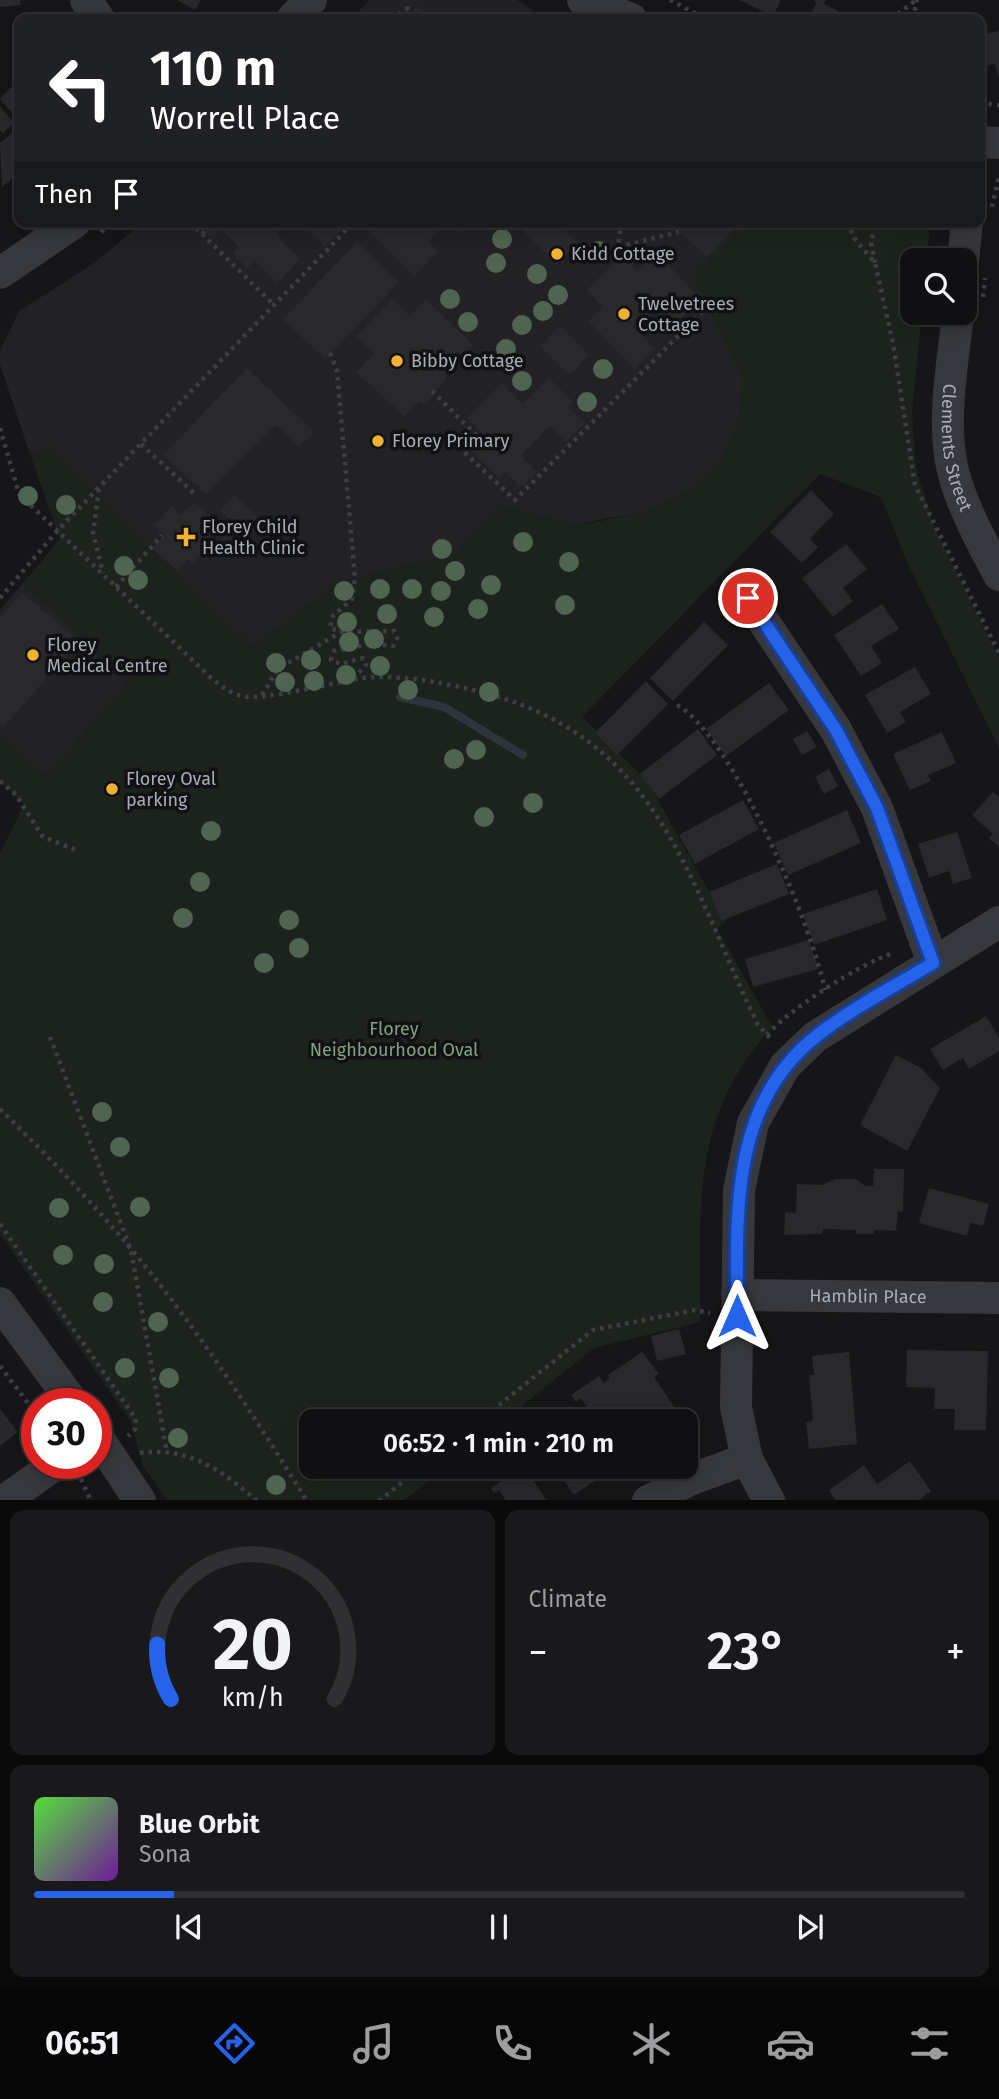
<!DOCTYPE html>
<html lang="en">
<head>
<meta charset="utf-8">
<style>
  :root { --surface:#101012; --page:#19191b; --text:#f1f3f6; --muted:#9c9d9f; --line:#303032; --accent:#2563eb }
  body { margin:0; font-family:"Fira Sans",sans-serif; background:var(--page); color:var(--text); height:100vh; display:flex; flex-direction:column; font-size:26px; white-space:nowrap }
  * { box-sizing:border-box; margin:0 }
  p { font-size:23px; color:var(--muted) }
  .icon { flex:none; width:38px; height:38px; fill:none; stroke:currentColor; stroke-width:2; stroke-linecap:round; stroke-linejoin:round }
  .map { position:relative; height:1500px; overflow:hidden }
  .panel { display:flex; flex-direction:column; gap:10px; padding:10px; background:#09090a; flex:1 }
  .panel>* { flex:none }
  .hud { position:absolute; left:14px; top:14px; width:971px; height:214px; border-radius:14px; box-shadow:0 4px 18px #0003,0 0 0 2px var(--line); background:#202124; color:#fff; overflow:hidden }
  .buttons { position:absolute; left:900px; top:248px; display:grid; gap:14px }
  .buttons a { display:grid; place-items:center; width:77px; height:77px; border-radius:14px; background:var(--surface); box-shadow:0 4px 18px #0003,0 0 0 2px var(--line); font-size:35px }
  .speed { position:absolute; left:21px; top:1388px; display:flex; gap:14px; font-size:35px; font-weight:700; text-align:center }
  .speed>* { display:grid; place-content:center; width:91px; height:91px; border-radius:50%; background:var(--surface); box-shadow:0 4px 18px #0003,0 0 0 2px var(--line); line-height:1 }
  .speed .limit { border:10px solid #d22; background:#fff; color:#111 }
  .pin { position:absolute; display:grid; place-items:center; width:60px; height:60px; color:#fff; margin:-30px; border:4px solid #fff; border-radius:50%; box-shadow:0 2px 7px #0007 }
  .me { position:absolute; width:77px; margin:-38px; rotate:0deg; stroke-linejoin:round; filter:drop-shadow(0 0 5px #0008) }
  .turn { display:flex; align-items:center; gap:24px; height:147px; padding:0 21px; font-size:32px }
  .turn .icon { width:91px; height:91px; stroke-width:2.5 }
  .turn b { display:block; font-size:49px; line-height:60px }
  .then { display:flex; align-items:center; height:66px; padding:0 21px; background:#0003; gap:14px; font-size:26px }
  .big { font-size:52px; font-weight:600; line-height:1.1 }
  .panel .widget { flex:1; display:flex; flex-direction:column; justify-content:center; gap:10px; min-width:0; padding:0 24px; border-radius:14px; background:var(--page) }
  .panel .dial { align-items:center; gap:0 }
  .dial svg { height:182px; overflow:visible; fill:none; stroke:var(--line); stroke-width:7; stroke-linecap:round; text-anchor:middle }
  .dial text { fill:var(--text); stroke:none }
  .song { display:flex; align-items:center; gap:21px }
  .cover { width:84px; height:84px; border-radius:10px; background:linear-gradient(135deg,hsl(110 70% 55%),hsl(280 70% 35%)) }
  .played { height:7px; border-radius:4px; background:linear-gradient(90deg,var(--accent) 15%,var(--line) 15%) }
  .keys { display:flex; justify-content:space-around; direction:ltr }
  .heat { display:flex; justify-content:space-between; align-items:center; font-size:38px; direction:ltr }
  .panel .tiles { flex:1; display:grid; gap:10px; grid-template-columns:1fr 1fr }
  .widget:last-child { grid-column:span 2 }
  .trip { position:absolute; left:299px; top:1409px; width:399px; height:70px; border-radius:14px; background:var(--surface); box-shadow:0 4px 18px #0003,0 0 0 2px var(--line); font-weight:600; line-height:70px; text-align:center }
  .tab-bar { display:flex; height:112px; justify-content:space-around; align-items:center; background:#060607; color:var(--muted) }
  .tab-bar .icon { width:49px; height:49px }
  .tab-bar .current { color:var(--accent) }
  .tab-bar b { font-size:32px; color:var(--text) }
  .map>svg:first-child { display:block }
</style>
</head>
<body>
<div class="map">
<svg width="999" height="1501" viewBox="0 0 999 1501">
  <rect width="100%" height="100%" fill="#161618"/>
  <path fill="#222225" d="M370 0H517L547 19H351Z
    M144 222H771L740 354 743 382 741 407 734 434 721 459 702 481 670 502 642 513 603 519 338 582 252 647 49 447 30 454 0 364V351L19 311 93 264Z
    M23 583 130 680 46 777 0 736V610Z"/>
  <path fill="#1c231d" d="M741 222H930L927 261H912V313H922L912 413 916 468 934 526 999 658V748L906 560 881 497 820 474 582 717 648 782 726 922 717 928 772 1027C688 1121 702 1205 700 1322L594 1348 503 1421H312V1466L447 1467 404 1500H167L143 1466 131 1422 0 1234V854L24 804 0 782V736L46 776 130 680 23 583 60 539 30 454 49 447 252 647 337 582 458 553 457 550 503 506 580 525 642 513 670 502 690 489 720 459 734 434 741 407 742 374 693 276 743 227Z"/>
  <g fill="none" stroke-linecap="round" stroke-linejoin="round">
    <path stroke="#2c353c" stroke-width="8" d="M400 697 444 707 523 755"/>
  </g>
  <path fill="#29292c" d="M0 0H20L21 5 0 7Z
    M177 0H201L195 10Z
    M739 0H781L773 16Z
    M813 0H826L824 4 849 16 847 19H808L817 2Z
    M417 6 438 19H408Z
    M999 31V76L998 77 995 64 980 67V35Z
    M12 86 19 94V121L0 99Z
    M0 106 14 123 3 133 0 130Z
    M13 132 19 139V173L2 187 0 143Z
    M199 222H288L276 235 300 259 277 283 255 261 247 268 232 253 239 247 221 229 214 237 205 233Z
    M301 222H343L346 226 325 246Z
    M376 222H447L429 242 438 251 414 276 368 231Z
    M449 222H468L459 232Z
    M514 222H565L561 226 578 243 557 264Z
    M669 222H729L735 228 707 257Z
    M357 242 399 282 325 359 283 319Z
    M656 252 701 299 678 321 662 305 636 330 655 349 635 369 588 321 603 307 587 290 622 255 637 271Z
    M392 299 410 316 426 299 474 346 444 375 447 378 431 399 423 403 420 401 404 416 356 372 374 354 356 336Z
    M560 326 589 355 569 375 540 347Z
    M247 368 314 432 299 447 276 425 206 494 163 455Z
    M549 378 573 402 568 407 585 423 566 442 550 426 521 456 537 472 521 488 505 472 499 478 468 448 483 434 467 418 502 383 523 404Z
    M811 490 834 514 810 539 818 547 802 563 770 532Z
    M235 495 262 522 247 537 220 510Z
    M195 502 220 526 208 539 212 543 192 564 188 559 177 571 152 548 164 535 154 525 172 506 181 515Z
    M228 533 240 545 232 552 220 540Z
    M846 544 867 569 843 588 853 601 833 617 802 578Z
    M22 592 79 641 3 728 0 725V617Z
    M882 604 899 629 871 646 882 663 861 676 834 635Z
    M704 622 728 645 673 701 650 678Z
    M915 667 931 694 900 712 906 722 887 733 865 695Z
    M646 681 668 704 617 755 595 733Z
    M769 683 789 710 726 756 706 729Z
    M698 729 717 755 659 799 640 774Z
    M807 731 817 747 802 755 793 739Z
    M942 732 956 763 928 775 931 781 910 790 893 754Z
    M829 769 838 786 824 794 815 777Z
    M993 792 999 797V847L989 838 993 834 972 815Z
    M743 800 759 829 695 864 679 835Z
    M847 810 861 843 788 875 774 843Z
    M957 832 972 878 953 884 949 871 929 878 918 844Z
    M777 864 789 894 721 921 709 892Z
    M877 889 887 920 814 945 803 914Z
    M809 940 818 969 753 987 745 959Z
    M986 1016 999 1038V1051L969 1069 963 1058 943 1070 930 1049Z
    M896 1055 921 1068 940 1088 907 1151 860 1125Z
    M874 1169H904L903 1212 898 1211 896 1231 874 1230V1234H856V1230L823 1229 822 1234 784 1235 785 1212 796 1213 797 1184 822 1185 835 1179H856L865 1186H873Z
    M929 1188 989 1204 983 1226 970 1223 967 1236 919 1223Z
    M679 1329 686 1354 657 1361 651 1336Z
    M907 1350 988 1351 986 1430H954L955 1409H934L935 1388 906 1387Z
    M642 1352 659 1374 654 1377 677 1411 663 1421H583L592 1415 581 1398 576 1402 571 1395 599 1376 604 1383 610 1378 608 1375Z
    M849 1352 857 1444 809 1449 806 1422 813 1421 809 1375H814L812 1356Z
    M0 1409 18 1432 0 1446Z
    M910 1461 931 1491 917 1501H836L829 1490 864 1465 877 1484Z
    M554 1466H599L604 1475 574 1495Z
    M518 1470 522 1476 527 1471 547 1501H506L499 1490 494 1493 491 1488Z"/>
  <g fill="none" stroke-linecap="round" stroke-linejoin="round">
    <path stroke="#3d3f44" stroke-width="4.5" stroke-dasharray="3.5 5" stroke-linecap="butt" d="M670 0 706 19
      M391 19 408 8 401 19
      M891 19 916 0
      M913 19 917 0
      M980 103 999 105
      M992 207 999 177
      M190 222 273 304
      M621 222 618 247 679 232
      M848 222 854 238 875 263 893 343 915 485 999 653
      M101 232 114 222
      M202 234 212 224
      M875 263 871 243 875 222
      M983 297 985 278
      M330 353 337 371 355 578 352 599 333 616 330 628 341 632 394 631 397 638 393 646 372 644 334 651 331 660 341 664 363 658 366 665 353 679
      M432 391 475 434 462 450 515 500 706 308
      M0 428 19 494 210 677C220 685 229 693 242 696 263 701 336 682 362 678 397 674 439 682 473 690 658 733 686 876 758 1025L772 1040
      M141 444 196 495
      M99 489 93 533 103 573
      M116 587 162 535
      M0 598 58 530 348 228
      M262 695 278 669 341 632
      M677 705C734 738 811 924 825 990
      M0 781 16 795 43 837 79 851
      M767 1035C785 1012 863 962 891 954
      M50 1037 131 1250 167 1453
      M0 1109C58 1166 115 1226 164 1290 216 1357 262 1429 307 1501
      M0 1224 136 1419 135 1429 128 1436
      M0 1366 37 1415
      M479 1421 593 1330 695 1310 710 1313
      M140 1453C188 1446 223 1471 257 1501
      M81 1479 91 1501
      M379 1501 422 1466"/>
    <g stroke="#37383d" stroke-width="32">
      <path d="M86 0 99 19"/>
      <path d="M583 0 631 19"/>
      <path d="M292 19 311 0"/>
      <path d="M980 142 999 143"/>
      <path d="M963 261 967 222"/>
      <path d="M0 273 75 222"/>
      <path id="s1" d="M958 313C953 363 941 421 953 471 962 507 982 542 999 575"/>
      <path d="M748 598 836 730 877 808 933 963"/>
      <path id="s2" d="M737 1295 999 1298"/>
      <path d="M0 1303 74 1404"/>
      <path d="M96 1435 140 1501"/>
      <path d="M4 1501 57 1463"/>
      <path d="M648 1501 692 1479 747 1459"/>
      <path d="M769 1501 747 1459 736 1407 739 1190 753 1123 785 1066 815 1037 999 922"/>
    </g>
  </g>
  <g fill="#506452">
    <circle cx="502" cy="239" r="10"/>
    <circle cx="599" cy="251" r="10"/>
    <circle cx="496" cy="263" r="10"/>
    <circle cx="537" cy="274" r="10"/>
    <circle cx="558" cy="295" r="10"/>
    <circle cx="450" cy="299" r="10"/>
    <circle cx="543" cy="311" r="10"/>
    <circle cx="468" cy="322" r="10"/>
    <circle cx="522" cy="325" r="10"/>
    <circle cx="506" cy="349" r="10"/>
    <circle cx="603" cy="369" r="10"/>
    <circle cx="522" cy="381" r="10"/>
    <circle cx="587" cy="402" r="10"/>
    <circle cx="28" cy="496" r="10"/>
    <circle cx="66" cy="505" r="10"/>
    <circle cx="523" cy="542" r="10"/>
    <circle cx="442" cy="549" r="10"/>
    <circle cx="569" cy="562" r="10"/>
    <circle cx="124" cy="566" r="10"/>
    <circle cx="455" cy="571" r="10"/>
    <circle cx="138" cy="580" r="10"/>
    <circle cx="491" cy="585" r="10"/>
    <circle cx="380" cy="589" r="10"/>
    <circle cx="412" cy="589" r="10"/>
    <circle cx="344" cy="591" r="10"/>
    <circle cx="441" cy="591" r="10"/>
    <circle cx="565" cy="605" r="10"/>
    <circle cx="478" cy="609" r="10"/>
    <circle cx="387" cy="614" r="10"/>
    <circle cx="434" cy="617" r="10"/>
    <circle cx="347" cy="622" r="10"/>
    <circle cx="374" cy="639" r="10"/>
    <circle cx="349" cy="642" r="10"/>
    <circle cx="311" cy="660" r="10"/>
    <circle cx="276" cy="663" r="10"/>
    <circle cx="380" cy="666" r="10"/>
    <circle cx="346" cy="675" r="10"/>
    <circle cx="314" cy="681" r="10"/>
    <circle cx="285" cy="682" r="10"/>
    <circle cx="408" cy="690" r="10"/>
    <circle cx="489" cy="692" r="10"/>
    <circle cx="476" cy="750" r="10"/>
    <circle cx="454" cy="759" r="10"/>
    <circle cx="533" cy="803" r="10"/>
    <circle cx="484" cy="817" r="10"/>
    <circle cx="211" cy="831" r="10"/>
    <circle cx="200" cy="882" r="10"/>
    <circle cx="183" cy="918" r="10"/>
    <circle cx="289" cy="920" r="10"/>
    <circle cx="299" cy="948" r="10"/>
    <circle cx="264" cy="963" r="10"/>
    <circle cx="102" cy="1112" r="10"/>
    <circle cx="120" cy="1147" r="10"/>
    <circle cx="140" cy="1207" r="10"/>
    <circle cx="59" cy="1208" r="10"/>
    <circle cx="63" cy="1255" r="10"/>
    <circle cx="104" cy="1264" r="10"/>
    <circle cx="103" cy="1302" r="10"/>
    <circle cx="158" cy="1322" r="10"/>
    <circle cx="125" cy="1368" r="10"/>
    <circle cx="169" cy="1378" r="10"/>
    <circle cx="178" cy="1438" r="10"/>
    <circle cx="276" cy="1485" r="10"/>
  </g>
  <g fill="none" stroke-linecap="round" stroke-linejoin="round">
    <defs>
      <path id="route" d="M737 1316C737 1216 729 1107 814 1038 850 1009 894 987 933 963L877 808 836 730 748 598"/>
    </defs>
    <use href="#route" stroke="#184099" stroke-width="18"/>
    <use href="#route" stroke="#2563eb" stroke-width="12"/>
  </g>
  <g fill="#f2b134" stroke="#111113" stroke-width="2.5">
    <circle cx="557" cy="254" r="7"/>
    <circle cx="624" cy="314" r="7"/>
    <circle cx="397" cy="361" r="7"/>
    <circle cx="378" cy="441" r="7"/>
    <path d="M182.5 526.5h7v7h7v7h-7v7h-7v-7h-7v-7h7z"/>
    <circle cx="33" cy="655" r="7"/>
    <circle cx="112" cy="789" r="7"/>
  </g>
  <g text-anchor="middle" stroke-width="7" stroke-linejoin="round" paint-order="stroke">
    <g font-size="18" fill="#a8adb8" stroke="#111113" text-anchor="start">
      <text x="571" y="260">Kidd Cottage</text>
      <text x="638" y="310">Twelvetrees<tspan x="638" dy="21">Cottage</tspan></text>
      <text x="411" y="367">Bibby Cottage</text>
      <text x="392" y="447">Florey Primary</text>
      <text x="202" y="533">Florey Child<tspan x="202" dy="21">Health Clinic</tspan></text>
      <text x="47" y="651">Florey<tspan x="47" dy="21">Medical Centre</tspan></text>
      <text x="126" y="785">Florey Oval<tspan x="126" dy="21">parking</tspan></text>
    </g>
    <g font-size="18" fill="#a8adb8" stroke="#111113">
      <text dy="6" stroke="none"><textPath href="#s1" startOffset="136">Clements Street</textPath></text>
      <text dy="6" stroke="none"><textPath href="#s2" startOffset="131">Hamblin Place</textPath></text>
    </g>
    <g font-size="18" fill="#7fa381" stroke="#111113">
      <text x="394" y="1035">Florey<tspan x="394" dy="21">Neighbourhood Oval</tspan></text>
    </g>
  </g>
</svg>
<div class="buttons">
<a><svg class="icon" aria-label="search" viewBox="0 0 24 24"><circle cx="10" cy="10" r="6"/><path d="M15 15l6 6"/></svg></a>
</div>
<div class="speed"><div class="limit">30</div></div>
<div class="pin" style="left:748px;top:598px;background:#d93025"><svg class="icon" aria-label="arrive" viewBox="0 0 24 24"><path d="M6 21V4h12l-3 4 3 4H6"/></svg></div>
<svg class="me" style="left:737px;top:1316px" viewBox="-20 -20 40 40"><path d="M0-17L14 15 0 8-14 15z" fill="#2563eb" stroke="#fff" stroke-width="4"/></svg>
<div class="trip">06:52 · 1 min · 210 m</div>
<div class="hud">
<div class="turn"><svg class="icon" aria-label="left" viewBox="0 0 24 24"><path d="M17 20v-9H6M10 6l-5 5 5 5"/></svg><div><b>110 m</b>Worrell Place</div></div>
<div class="then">Then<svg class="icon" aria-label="arrive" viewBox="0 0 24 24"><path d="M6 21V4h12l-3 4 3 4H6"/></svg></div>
</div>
</div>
<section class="panel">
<div class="tiles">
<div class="widget dial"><svg viewBox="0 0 100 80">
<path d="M14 69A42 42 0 1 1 86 69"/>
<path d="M14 69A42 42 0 0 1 8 45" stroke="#2563eb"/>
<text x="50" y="56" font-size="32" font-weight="700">20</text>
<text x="50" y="72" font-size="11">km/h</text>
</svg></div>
<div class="widget"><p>Climate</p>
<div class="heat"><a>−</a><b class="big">23°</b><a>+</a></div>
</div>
<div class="widget">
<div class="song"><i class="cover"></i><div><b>Blue Orbit</b><p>Sona</p></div></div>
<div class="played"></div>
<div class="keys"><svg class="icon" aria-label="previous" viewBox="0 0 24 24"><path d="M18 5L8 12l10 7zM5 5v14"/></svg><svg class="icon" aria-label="pause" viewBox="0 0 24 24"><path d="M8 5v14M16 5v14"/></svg><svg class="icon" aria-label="next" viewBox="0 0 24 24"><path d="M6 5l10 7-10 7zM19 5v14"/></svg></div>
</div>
</div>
</section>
<nav class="tab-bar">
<b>06:51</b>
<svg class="icon current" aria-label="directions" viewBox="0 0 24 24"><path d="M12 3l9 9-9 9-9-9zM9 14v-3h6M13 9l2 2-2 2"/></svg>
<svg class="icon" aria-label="music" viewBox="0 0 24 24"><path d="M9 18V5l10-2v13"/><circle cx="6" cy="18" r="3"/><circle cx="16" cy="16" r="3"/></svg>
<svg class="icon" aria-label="phone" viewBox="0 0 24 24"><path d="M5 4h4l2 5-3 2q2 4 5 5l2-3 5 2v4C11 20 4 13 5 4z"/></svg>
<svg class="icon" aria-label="climate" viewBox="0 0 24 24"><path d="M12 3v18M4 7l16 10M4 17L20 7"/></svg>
<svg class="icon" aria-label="car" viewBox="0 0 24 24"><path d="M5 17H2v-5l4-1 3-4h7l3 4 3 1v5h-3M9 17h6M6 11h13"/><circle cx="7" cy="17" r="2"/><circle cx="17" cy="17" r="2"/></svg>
<svg class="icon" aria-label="filters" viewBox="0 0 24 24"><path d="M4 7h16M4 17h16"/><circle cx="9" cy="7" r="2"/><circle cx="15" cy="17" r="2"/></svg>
</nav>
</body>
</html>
